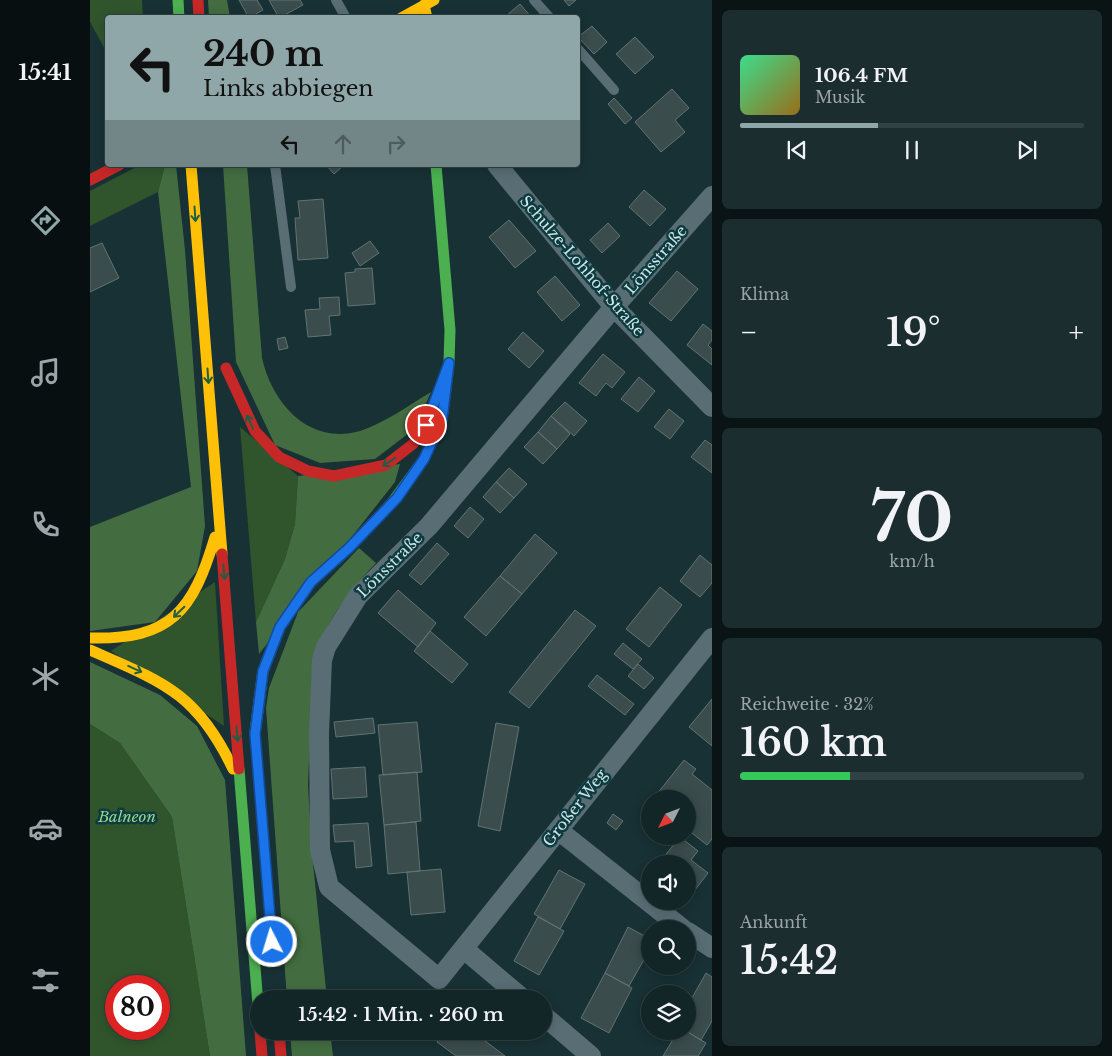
<!DOCTYPE html>
<html lang="de">
<head>
<meta charset="utf-8">
<style>
  :root { --surface:#122527; --page:#1b2d2f; --text:#f1f3f6; --muted:#9ca5a7; --line:#314244; --accent:#8fa7a9 }
  body { margin:0; font-family:"Libre Baskerville",serif; background:var(--page); color:var(--text); height:100vh; display:flex; flex-direction:column; font-size:19px; white-space:nowrap }
  * { box-sizing:border-box; margin:0 }
  p { font-size:16px; color:var(--muted) }
  .icon { flex:none; width:28px; height:28px; fill:none; stroke:currentColor; stroke-width:2; stroke-linecap:round; stroke-linejoin:round }
  .map { position:relative; flex:1; overflow:hidden }
  .panel { display:flex; flex-direction:column; gap:10px; padding:10px; background:#0a1415; width:400px }
  .panel>* { flex:none }
  .banner { position:absolute; left:15px; top:15px; width:475px; height:152px; border-radius:5px; box-shadow:0 2px 12px #0003,0 0 0 1px var(--line); background:#8fa7a9; color:#111; overflow:hidden }
  .needle { width:32px; rotate:228deg }
  .fabs { position:absolute; left:551px; top:790px; display:grid; gap:10px }
  .fabs a { display:grid; place-items:center; width:55px; height:55px; border-radius:50%; background:var(--surface); box-shadow:0 2px 12px #0003,0 0 0 1px var(--line); font-size:25px }
  .speed { position:absolute; left:15px; top:975px; display:flex; gap:10px; font-size:25px; font-weight:700; text-align:center }
  .speed>* { display:grid; place-content:center; width:65px; height:65px; border-radius:50%; background:var(--surface); box-shadow:0 2px 12px #0003,0 0 0 1px var(--line); line-height:1 }
  .speed .limit { border:8px solid #d22; background:#fff; color:#111 }
  .pin { position:absolute; display:grid; place-items:center; width:42px; height:42px; color:#fff; margin:-21px; border:2px solid #fff; border-radius:50%; box-shadow:0 1px 5px #0007 }
  .me { position:absolute; width:55px; margin:-28px; rotate:355deg; stroke-linejoin:round; filter:drop-shadow(0 0 4px #0008) }
  .turn { display:flex; align-items:center; gap:18px; height:105px; padding:0 15px; font-size:22px }
  .turn .icon { width:65px; height:65px; stroke-width:2.5 }
  .turn b { display:block; font-size:35px; line-height:42px }
  .lanes { display:flex; align-items:center; height:48px; padding:0 15px; background:#0003; justify-content:center; gap:25px; direction:ltr }
  .lanes .off { opacity:.35 }
  .big { font-size:38px; font-weight:600; line-height:1.1 }
  .panel .tile { flex:1; display:flex; flex-direction:column; justify-content:center; gap:8px; min-width:0; padding:0 18px; border-radius:8px; background:var(--page) }
  .panel .dial { align-items:center; gap:0 }
  .dial b { font-size:65px; line-height:1 }
  .song { display:flex; align-items:center; gap:15px }
  .cover { width:60px; height:60px; border-radius:8px; background:linear-gradient(135deg,hsl(150 70% 55%),hsl(40 70% 35%)) }
  .played { height:5px; border-radius:2px; background:linear-gradient(90deg,var(--accent) 40%,var(--line) 40%) }
  .keys { display:flex; justify-content:space-around; direction:ltr }
  .heat { display:flex; justify-content:space-between; align-items:center; font-size:28px; direction:ltr }
  .charge { height:8px; border-radius:4px; background:linear-gradient(90deg,#34c759 32%,var(--line) 0) }
  .trip { position:absolute; left:160px; top:990px; width:302px; height:50px; border-radius:25px; background:var(--surface); box-shadow:0 2px 12px #0003,0 0 0 1px var(--line); font-weight:600; line-height:50px; text-align:center }
  main { display:flex; flex:1; min-height:0 }
  .tab-bar { display:flex; flex-direction:column; width:90px; justify-content:space-around; align-items:center; background:#070f10; color:var(--muted) }
  .tab-bar .icon { width:35px; height:35px }
  .tab-bar .selected { color:var(--accent) }
  .tab-bar b { font-size:22px; color:var(--text) }
  .map>svg:first-child { display:block }
</style>
</head>
<body>
<main>
<nav class="tab-bar">
<b>15:41</b>
<svg class="icon selected" aria-label="directions" viewBox="0 0 24 24"><path d="M12 3l9 9-9 9-9-9zM9 14v-3h6M13 9l2 2-2 2"/></svg>
<svg class="icon" aria-label="music" viewBox="0 0 24 24"><path d="M9 18V5l10-2v13"/><circle cx="6" cy="18" r="3"/><circle cx="16" cy="16" r="3"/></svg>
<svg class="icon" aria-label="phone" viewBox="0 0 24 24"><path d="M5 4h4l2 5-3 2q2 4 5 5l2-3 5 2v4C11 20 4 13 5 4z"/></svg>
<svg class="icon" aria-label="climate" viewBox="0 0 24 24"><path d="M12 3v18M4 7l16 10M4 17L20 7"/></svg>
<svg class="icon" aria-label="car" viewBox="0 0 24 24"><path d="M5 17H2v-5l4-1 3-4h7l3 4 3 1v5h-3M9 17h6M6 11h13"/><circle cx="7" cy="17" r="2"/><circle cx="17" cy="17" r="2"/></svg>
<svg class="icon" aria-label="filters" viewBox="0 0 24 24"><path d="M4 7h16M4 17h16"/><circle cx="9" cy="7" r="2"/><circle cx="15" cy="17" r="2"/></svg>
</nav>
<div class="map">
<svg width="622" height="1056" viewBox="0 0 622 1056">
  <rect width="100%" height="100%" fill="#183134"/>
  <path fill="#30552d" fill-rule="evenodd" d="M0 0H52L53 17 18 18 17 53 0 22Z
    M50 165H75L68 192 0 226V191Z
    M150 427 208 476 205 524 195 559 166 622Z
    M125 582 134 726 21 651Z
    M0 724 30 743 82 817 120 1056H0ZM26 986H69V1029H26Z"/>
  <path fill="#436d40" d="M118 0H137L140 17H119Z
    M75 165H86L95 250 115 526 107 571 65 622 0 631V527L101 487 68 192Z
    M133 165H157L172 358C182 403 219 446 270 431 295 423 319 405 341 392L329 419 319 433 285 459 230 463 185 445 146 362Z
    M310 464 305 482 169 654 166 622 195 559 205 524 208 476Z
    M269 548 286 563C258 592 233 624 223 664L218 785 222 854 237 999H197L176 708 179 688 208 612Z
    M0 662 70 695 107 726 135 780 156 1056H120L82 817 30 743 0 724Z
    M200 1031H240L243 1056H202Z"/>
  <path fill="#3a4c4b" stroke="#617473" d="M149 0H167L173 10 159 18Z
    M179 0H210L213 5 189 18Z
    M474 0H486L479 6Z
    M430 4 442 18H419L417 15Z
    M502 26 517 42 504 54 488 37Z
    M545 37 564 57 545 74 526 54Z
    M582 89 599 108 585 120 595 132 571 152 545 122Z
    M524 98 542 118 535 124 518 104Z
    M236 165H254L244 174Z
    M554 190 576 209 560 226 539 207Z
    M233 199 238 258 208 260 205 218H210L208 201Z
    M419 220 446 251 425 268 399 237Z
    M518 223 530 236 512 253 500 240Z
    M280 241 289 253 270 266 262 253Z
    M12 243 29 278 0 292V248Z
    M282 268 285 304 258 306 255 273 265 272V269Z
    M587 271 608 289 581 321 559 303Z
    M465 276 490 305 472 321 447 292Z
    M249 297 250 315 239 316 241 335 218 337 215 310 230 309 229 298Z
    M613 324 622 331V340L618 345 622 349V365L597 345Z
    M433 332 454 351 439 368 418 349Z
    M195 337 198 348 189 350 187 339Z
    M513 354 535 372 522 388 516 383 506 396 489 383Z
    M549 377 565 391 548 412 531 399Z
    M475 402 497 421 484 436 461 416Z
    M579 409 594 421 580 439 564 427Z
    M461 416 480 434 467 449 448 432Z
    M448 432 467 449 453 464 434 447Z
    M615 440 622 445V473L601 457Z
    M419 468 437 484 424 498 406 482Z
    M406 482 424 498 410 513 393 497Z
    M380 507 394 519 378 538 364 526Z
    M445 534 467 553 432 594 410 576Z
    M347 543 359 554 331 585 319 575Z
    M610 555 622 565V583L610 597 590 581Z
    M410 576 432 594 396 636 374 617Z
    M570 587 592 605 559 647 536 629Z
    M308 590 346 623 328 647 288 613Z
    M485 610 506 626 439 708 419 692Z
    M340 631 378 664 362 683 324 651Z
    M533 643 552 659 543 669 524 654Z
    M548 664 564 678 554 689 538 676Z
    M507 675 544 704 535 715 498 686Z
    M622 699V746L599 727Z
    M283 718 285 733 246 737 244 722Z
    M327 722 332 772 293 775 288 725Z
    M406 723 429 727 410 831 388 826Z
    M594 760 606 769 602 774 622 790V839L617 845 598 830V799H563Z
    M275 767 277 797 243 799 241 769Z
    M327 772 331 821 294 825 289 775Z
    M523 814 533 821 526 830 517 823Z
    M326 822 330 871 298 874 294 825Z
    M278 823 282 866 266 868 264 841 245 842 243 825Z
    M590 837 608 851 601 860 618 873 598 899V864H568Z
    M351 869 355 912 321 915 317 872Z
    M469 870 495 884 470 929 444 914Z
    M448 917 474 931 449 975 424 961Z
    M538 927 560 939V949L539 986 515 973Z
    M515 973 542 988 519 1033 491 1018Z
    M616 973 622 977V1021L611 1040 596 1031 598 1005Z
    M355 1031H382L415 1056H366L347 1042Z
    M588 1031H596L616 1043 608 1056H573Z"/>
  <g fill="none" stroke-linecap="round" stroke-linejoin="round">
    <path stroke="#596d75" stroke-width="10" d="M246 0 256 18
      M444 0 460 18
      M488 49 524 90
      M185 165 201 287"/>
    <path stroke="#596d75" stroke-width="20" d="M407 165 524 307 622 407
      M622 196 524 307 339 526 268 596 236 647 232 660 229 734 230 850 239 887 349 979 622 638
      M468 830 593 929
      M598 932 622 948
      M374 949 433 999
      M454 1016 501 1056"/>
    <path stroke="#4caf50" stroke-width="11" d="M88 0 89 18
      M301 504 334 459 352 419 359 363 360 330 346 165
      M149 769 169 1017"/>
    <path stroke="#ffc107" stroke-width="11" d="M334 5 337 18
      M311 18 344 0
      M101 165 132 554
      M0 638C81 640 103 611 125 537
      M0 650C73 682 107 693 143 769
      M165 733 173 671 190 627 221 582 259 548 301 504"/>
    <path stroke="#c62828" stroke-width="11" d="M108 0 109 18
      M0 180 29 165
      M136 368 165 431 189 457 218 471 244 476 296 465 323 444 341 417
      M132 554 149 769
      M170 1031 172 1056
      M189 1031 191 1056"/>
  </g>
  <defs><path id="oneway-shaft" d="M-6 0H5M1.5-3L5.5 0L1.5 3" fill="none" stroke-width="1.6" stroke-linecap="round" stroke-linejoin="round" transform="scale(1.25)"/></defs>
  <g stroke="#205e44">
    <use href="#oneway-shaft" transform="translate(105 214) rotate(86)"/>
    <use href="#oneway-shaft" transform="translate(118 376) rotate(86)"/>
    <use href="#oneway-shaft" transform="translate(160 422) rotate(-114)"/>
    <use href="#oneway-shaft" transform="translate(299 462) rotate(147)"/>
    <use href="#oneway-shaft" transform="translate(134 572) rotate(85)"/>
    <use href="#oneway-shaft" transform="translate(89 612) rotate(136)"/>
    <use href="#oneway-shaft" transform="translate(45 669) rotate(24)"/>
    <use href="#oneway-shaft" transform="translate(147 734) rotate(86)"/>
  </g>
  <g fill="none" stroke-linecap="round" stroke-linejoin="round">
    <defs>
      <path id="route" d="M182 942 165 734 173 671 190 627 221 582 259 548 307 498 334 459 352 419 359 363 336 425"/>
    </defs>
    <use href="#route" stroke="#114b97" stroke-width="12"/>
    <use href="#route" stroke="#1a73e8" stroke-width="9"/>
  </g>
  <g text-anchor="middle" stroke-width="5" stroke-linejoin="round" paint-order="stroke">
    <g font-size="15" fill="#cfe6e8" stroke="#0d3b3f">
      <text transform="translate(566 260) rotate(-49)" y="5">Lönsstraße</text>
      <text transform="translate(492 266) rotate(49)" y="5">Schulze-Lohhof-Straße</text>
      <text transform="translate(300 565) rotate(-45)" y="5">Lönsstraße</text>
      <text transform="translate(485 808) rotate(-52)" y="5">Großer Weg</text>
    </g>
    <g font-size="15" font-style="italic" fill="#98d78b" stroke="#0d3b3f">
      <text x="37" y="822">Balneon</text>
    </g>
  </g>
</svg>
<div class="fabs">
<a><svg class="needle" viewBox="-14 -14 28 28"><path d="M0-13l5 13h-10z" fill="#e53935"/><path d="M0 13l5-13h-10z" fill="#9ca5a7"/></svg></a>
<a><svg class="icon" aria-label="sound" viewBox="0 0 24 24"><path d="M4 9h4l5-4v14l-5-4H4zM17 9q2 3 0 6"/></svg></a>
<a><svg class="icon" aria-label="search" viewBox="0 0 24 24"><circle cx="10" cy="10" r="6"/><path d="M15 15l6 6"/></svg></a>
<a><svg class="icon" aria-label="layers" viewBox="0 0 24 24"><path d="M12 4l9 5-9 5-9-5zM3 14l9 5 9-5"/></svg></a>
</div>
<div class="speed"><div class="limit">80</div></div>
<div class="pin" style="left:336px;top:425px;background:#d93025"><svg class="icon" aria-label="arrive" viewBox="0 0 24 24"><path d="M6 21V4h12l-3 4 3 4H6"/></svg></div>
<svg class="me" style="left:182px;top:942px" viewBox="-20 -20 40 40"><circle r="17" fill="#1a73e8" stroke="#fff" stroke-width="3"/><path d="M0-11L8 9 0 5-8 9z" fill="#fff"/></svg>
<div class="trip">15:42 · 1 Min. · 260 m</div>
<div class="banner">
<div class="turn"><svg class="icon" aria-label="left" viewBox="0 0 24 24"><path d="M17 20v-9H6M10 6l-5 5 5 5"/></svg><div><b>240 m</b>Links abbiegen</div></div>
<div class="lanes"><svg class="icon" aria-label="left" viewBox="0 0 24 24"><path d="M17 20v-9H6M10 6l-5 5 5 5"/></svg><svg class="icon off" aria-label="ahead" viewBox="0 0 24 24"><path d="M12 20V5M6 11l6-6 6 6"/></svg><svg class="icon off" aria-label="right" viewBox="0 0 24 24"><path d="M7 20v-9h11M14 6l5 5-5 5"/></svg></div>
</div>
</div>
<section class="panel">
<div class="tile">
<div class="song"><i class="cover"></i><div><b>106.4 FM</b><p>Musik</p></div></div>
<div class="played"></div>
<div class="keys"><svg class="icon" aria-label="previous" viewBox="0 0 24 24"><path d="M18 5L8 12l10 7zM5 5v14"/></svg><svg class="icon" aria-label="pause" viewBox="0 0 24 24"><path d="M8 5v14M16 5v14"/></svg><svg class="icon" aria-label="next" viewBox="0 0 24 24"><path d="M6 5l10 7-10 7zM19 5v14"/></svg></div>
</div>
<div class="tile"><p>Klima</p>
<div class="heat"><a>−</a><b class="big">19°</b><a>+</a></div>
</div>
<div class="tile dial"><b>70</b><p>km/h</p></div>
<div class="tile"><p>Reichweite · 32%</p><b class="big">160 km</b><div class="charge"></div></div>
<div class="tile"><p>Ankunft</p><b class="big">15:42</b></div>
</section>
</main>
</body>
</html>
